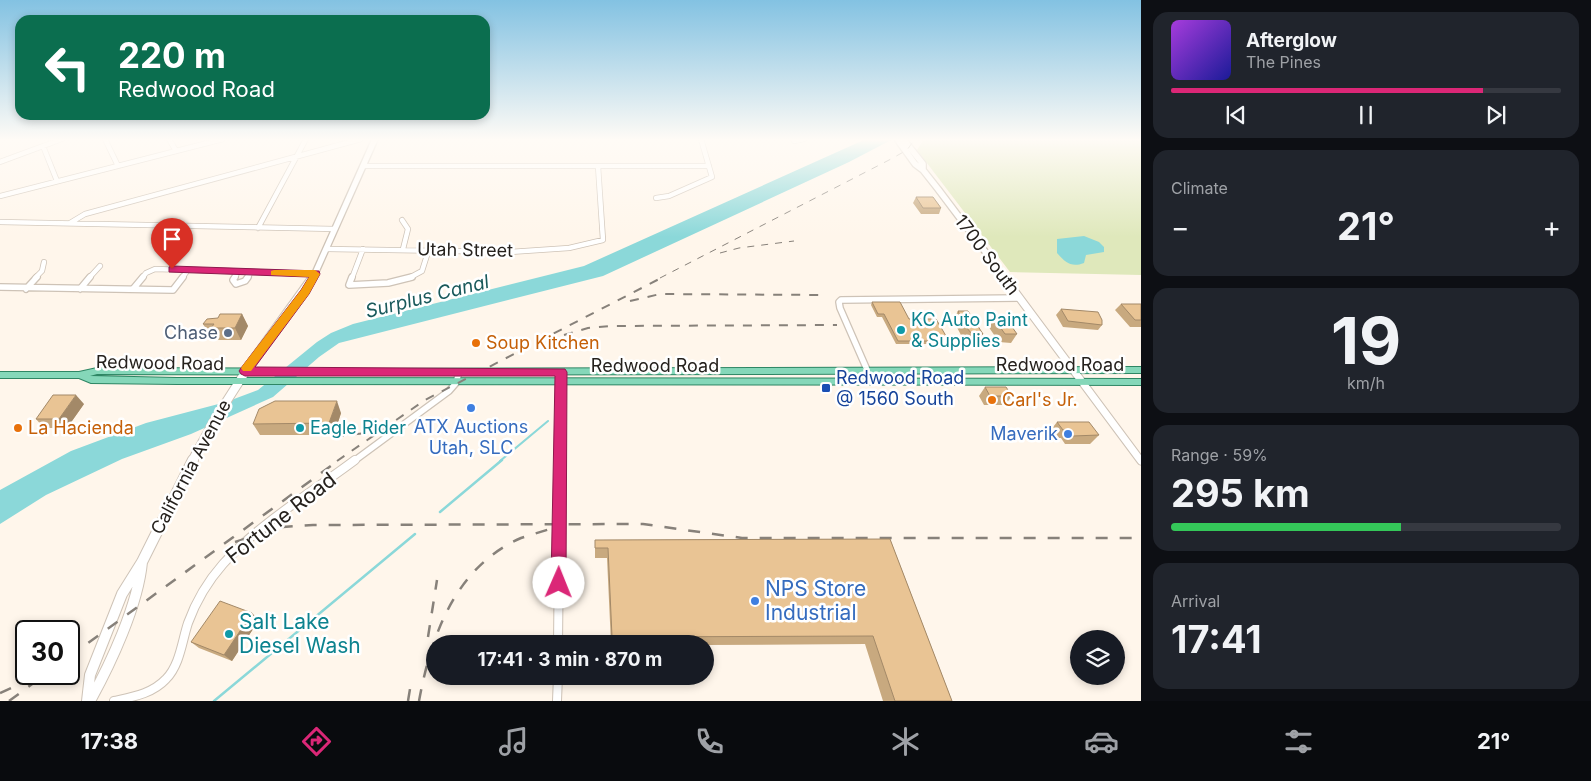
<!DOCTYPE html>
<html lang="en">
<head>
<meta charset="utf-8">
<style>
  :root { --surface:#171b24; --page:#20242c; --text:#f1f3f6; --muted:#9ea1a6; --line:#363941; --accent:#db2777 }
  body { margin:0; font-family:Inter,sans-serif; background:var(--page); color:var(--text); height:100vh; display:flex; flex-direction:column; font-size:19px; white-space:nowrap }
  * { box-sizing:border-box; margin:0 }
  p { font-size:16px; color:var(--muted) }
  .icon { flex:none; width:28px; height:28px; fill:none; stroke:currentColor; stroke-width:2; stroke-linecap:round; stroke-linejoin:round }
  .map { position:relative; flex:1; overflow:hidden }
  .side { display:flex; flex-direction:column; gap:12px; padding:12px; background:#0d0f14; width:450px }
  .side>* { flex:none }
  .guide { position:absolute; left:15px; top:15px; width:475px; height:105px; border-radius:15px; box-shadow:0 2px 8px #0003; background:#0b6e4f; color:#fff; overflow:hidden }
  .fabs { position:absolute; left:1070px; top:630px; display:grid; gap:10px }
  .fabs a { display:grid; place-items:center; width:55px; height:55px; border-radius:50%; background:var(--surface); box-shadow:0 2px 8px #0003; font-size:25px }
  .speed { position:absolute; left:15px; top:620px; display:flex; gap:10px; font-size:25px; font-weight:700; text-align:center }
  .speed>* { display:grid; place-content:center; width:65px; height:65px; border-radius:50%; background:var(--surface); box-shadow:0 2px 8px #0003; line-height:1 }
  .speed .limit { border:2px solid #111; border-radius:8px; background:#fff; color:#111 }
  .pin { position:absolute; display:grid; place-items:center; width:42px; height:42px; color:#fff; margin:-51px -21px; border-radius:50% 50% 50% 0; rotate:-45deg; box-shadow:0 0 5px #0007 }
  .pin .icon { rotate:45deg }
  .me { position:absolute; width:55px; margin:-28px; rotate:1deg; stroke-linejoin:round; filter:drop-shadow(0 0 4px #0008) }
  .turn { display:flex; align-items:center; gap:18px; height:105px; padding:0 20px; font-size:22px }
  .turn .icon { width:65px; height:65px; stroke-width:2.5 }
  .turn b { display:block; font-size:35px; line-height:42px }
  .big { font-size:38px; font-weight:700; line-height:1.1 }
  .side .card { flex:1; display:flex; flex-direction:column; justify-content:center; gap:8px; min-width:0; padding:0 18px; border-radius:15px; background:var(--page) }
  .side .dial { align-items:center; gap:0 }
  .dial b { font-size:65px; line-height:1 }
  .song { display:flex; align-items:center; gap:15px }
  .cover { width:60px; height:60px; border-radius:8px; background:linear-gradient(135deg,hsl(280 70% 55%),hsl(240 70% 35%)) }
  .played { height:5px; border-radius:2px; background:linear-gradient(90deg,var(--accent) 80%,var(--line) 80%) }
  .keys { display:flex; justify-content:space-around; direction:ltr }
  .heat { display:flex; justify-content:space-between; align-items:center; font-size:28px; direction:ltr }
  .charge { height:8px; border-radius:4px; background:linear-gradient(90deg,#34c759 59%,var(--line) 0) }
  .trip { position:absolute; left:426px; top:635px; width:288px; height:50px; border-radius:25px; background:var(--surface); box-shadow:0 2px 8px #0003; font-weight:700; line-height:50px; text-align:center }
  .tab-bar { display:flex; height:80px; justify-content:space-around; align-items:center; background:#090b0e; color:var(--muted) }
  .tab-bar .icon { width:35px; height:35px }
  .tab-bar .current { color:var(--accent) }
  .tab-bar b { font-size:22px; color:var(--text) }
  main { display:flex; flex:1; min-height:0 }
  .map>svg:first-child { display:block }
</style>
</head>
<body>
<main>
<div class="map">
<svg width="1141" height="701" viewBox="0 0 1141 701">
  <rect width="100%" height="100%" fill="#fff6eb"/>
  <path fill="#dfe8bb" d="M924 139H1141V275L1010 272 917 150Z"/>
  <path fill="#8bd8d9" d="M866 139H893L849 162 603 276 339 343 319 357 273 397 191 434 122 459 46 495 0 524V490L71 451 146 423 226 402 258 390 317 342 331 333 353 324 584 266Z
    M1084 236 1099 242 1104 247V252L1086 255 1084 263C1071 268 1065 262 1057 253V239Z"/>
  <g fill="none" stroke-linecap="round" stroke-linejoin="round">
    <path stroke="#8bd8d9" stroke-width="2" d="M500 461 548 421"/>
    <path stroke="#8bd8d9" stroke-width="2.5" d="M440 512 502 460
      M214 701 415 534"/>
    <defs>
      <path id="minor-far2" d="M105 139 118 166
        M169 139 176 151
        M794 141 804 139
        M43 146 57 181
        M0 162 62 139
        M363 166H709
        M0 196 223 139
        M656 198 669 196 712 177 701 139
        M402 220 408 229 403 249
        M0 222 335 229
        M70 223 85 214 361 139
        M258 228 306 139
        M327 249 510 252 569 248 603 240 598 166
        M35 278 42 271 44 262
        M89 278 100 266
        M142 278 146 273 155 269 315 274
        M182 278 188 270
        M234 278 238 272
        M247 278 251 272
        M352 278 363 249
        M409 278 422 271 428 252"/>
      <path id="minor-far1" d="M235 277 233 280 236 284 245 281 248 277
        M352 277 349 285 388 283 412 277
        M0 287 173 290 183 277
        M26 289 37 277
        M80 289 90 277
        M133 289 143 277
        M868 372 840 308 839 302 841 300 1019 298
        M354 461 449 391 456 383 459 372
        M560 461 561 372"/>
      <path id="minor" d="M558 644 560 460
        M114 701C132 697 152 694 166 679 180 665 182 641 188 623 196 601 208 581 223 564 260 523 311 493 355 460
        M557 701 558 676"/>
      <path id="tertiary-far1" d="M897 139 915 164 923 170 938 189 1005 278
        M903 139 923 164V170"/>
      <path id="tertiary" d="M1004 277 1141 461"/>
      <path id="secondary-far2" d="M313 278 375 139"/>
      <path id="secondary-far1" d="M192 461 214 421 253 360 313 277"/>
      <path id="secondary" d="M87 701 90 675 122 594 142 562 193 460
        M90 701C111 663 138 605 142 562"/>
      <path id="primary" d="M1141 367V373L356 375 97 374 90 376 177 378 1141 379V385L177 384 91 383 79 378H0V372H79L97 368 356 369Z"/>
    </defs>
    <use href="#minor-far2" stroke="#cec3b7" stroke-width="6"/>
    <use href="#minor-far1" stroke="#cec3b7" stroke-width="8"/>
    <use href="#minor" stroke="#cec3b7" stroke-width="10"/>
    <use href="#tertiary-far1" stroke="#cec3b7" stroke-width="8"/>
    <use href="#tertiary" stroke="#cec3b7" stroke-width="9"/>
    <use href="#secondary-far2" stroke="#cec3b7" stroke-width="8"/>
    <use href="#secondary-far1" stroke="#cec3b7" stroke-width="10"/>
    <use href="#secondary" stroke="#cec3b7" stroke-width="12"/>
    <use href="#primary" stroke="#2e8664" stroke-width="2"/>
    <use href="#minor-far2" stroke="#fff" stroke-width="4.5"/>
    <use href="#minor-far1" stroke="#fff" stroke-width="5.5"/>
    <use href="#minor" stroke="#fff" stroke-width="8"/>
    <use href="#tertiary-far1" stroke="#fff" stroke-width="5.5"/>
    <use href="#tertiary" stroke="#fff" stroke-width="7"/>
    <use href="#secondary-far2" stroke="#fff" stroke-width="5.5"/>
    <use href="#secondary-far1" stroke="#fff" stroke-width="8"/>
    <use href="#secondary" stroke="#fff" stroke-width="10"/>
    <use href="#primary" fill="#85d7b9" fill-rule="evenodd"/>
    <path stroke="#87817a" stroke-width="1" stroke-dasharray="7 7" stroke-linecap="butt" d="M720 253 739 248 794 241
      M660 278 891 159 907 150 915 139"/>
    <path stroke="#87817a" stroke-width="2" stroke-dasharray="9 9" stroke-linecap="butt" d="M630 301 660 294 824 295
      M564 335 588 328 611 326 837 325
      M335 437 372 432
      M337 461 425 400 663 277"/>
    <path stroke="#87817a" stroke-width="2.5" stroke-dasharray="12 12" stroke-linecap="butt" d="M235 542 283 527 313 525 643 524 742 538H1141
      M428 637 437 580
      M69 657 339 460
      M0 693 27 681
      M9 701 46 674
      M408 701 411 683
      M419 701C431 636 455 567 521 538 530 535 540 532 550 529"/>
  </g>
  <path fill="#c8a97f" d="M916 197 941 208 939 214H921L913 203Z
    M872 302 909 319 949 341 948 344H896L882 317H877L871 305Z
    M1121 304H1141V327H1130L1115 310Z
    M1061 309 1102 325 1098 330 1063 327 1056 315Z
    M958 311 983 334 978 342H967L961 335 953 320Z
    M242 314 248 326 241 340H218L216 336H210L203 324Z
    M993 317 1017 334 1011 343 999 342 988 326Z
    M985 387 1012 396 1005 405H984L979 396Z
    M84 404 67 428H44L36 419Z
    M341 413 334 435H260L253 424Z
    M1057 422 1099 435 1090 444H1065L1061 438H1055L1050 431Z
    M890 539 952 701H883L865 644 705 645V644H611L607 558H595V540Z
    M259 620 232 661 199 648 191 642Z"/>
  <path fill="#a38968" d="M242 314 248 326 241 340 235 328Z
    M76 395 84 404 67 428 59 419Z
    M337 401 341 413 334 435 329 423Z
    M252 613 259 620 232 661 224 655Z"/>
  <path fill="#e9c494" stroke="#a38968" d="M916 197H933L941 208H923Z
    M872 302H900L909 319H936L949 341H898L884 314H878Z
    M1121 304H1141V320H1135Z
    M1061 309 1098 312 1102 320V325L1068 321Z
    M958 311H968L983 334H972L966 327Z
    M220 314H242L235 328H211L214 324H203L207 319 218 318Z
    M993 317H1005L1017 334H1005Z
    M985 387H1006L1012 396H990Z
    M53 395H76L59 419H36Z
    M275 401H337L329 423 253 424 259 409Z
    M1057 422H1089L1099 435 1073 436 1069 430H1063Z
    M890 539 952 701H895L873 636 612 637 608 548H595V540Z
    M220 601 252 613 224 655 191 642Z"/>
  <linearGradient id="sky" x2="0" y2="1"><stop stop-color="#83c2e2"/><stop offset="0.59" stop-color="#fffbf6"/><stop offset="1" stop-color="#fffbf6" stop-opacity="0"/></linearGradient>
  <rect width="1141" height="237" fill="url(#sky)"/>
  <path fill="#db2777" stroke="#8e194d" d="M172 266 319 271 320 274 309 294 255 367 565 369 567 372 566 583 564 588 559 591 553 588 551 583 555 376H245L241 374 239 371 241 368 301 290 309 277 169 272V267Z"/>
  <path fill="#f59e0b" d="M274 270H315L320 274 309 294 251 371H243L241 368 243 365 301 290 309 277 271 275V271Z"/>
  <g fill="#0f9aa8" stroke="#fff" stroke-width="2">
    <circle cx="901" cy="330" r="5"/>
    <circle cx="300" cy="428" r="5"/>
    <circle cx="229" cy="634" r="5"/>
  </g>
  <circle fill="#5c6f8a" stroke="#fff" stroke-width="2" cx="228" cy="333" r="5"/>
  <g fill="#e8710a" stroke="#fff" stroke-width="2">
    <circle cx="476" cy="343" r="5"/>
    <circle cx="992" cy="400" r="5"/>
    <circle cx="18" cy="428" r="5"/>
  </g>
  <rect fill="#1a4fb4" stroke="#fff" stroke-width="2" x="821" y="383" width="10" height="10" rx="2.5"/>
  <g fill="#3f7fe0" stroke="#fff" stroke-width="2">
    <circle cx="471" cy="408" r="5"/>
    <circle cx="1068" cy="434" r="5"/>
    <circle cx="755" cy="601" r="5"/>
  </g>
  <g text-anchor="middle" stroke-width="5" stroke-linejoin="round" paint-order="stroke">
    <g font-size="18" fill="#25211d" stroke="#fff">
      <text transform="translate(465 250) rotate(1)" y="6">Utah Street</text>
      <text transform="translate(987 255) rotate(53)" y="6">1700 South</text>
      <text transform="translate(160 363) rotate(1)" y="6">Redwood Road</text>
      <text x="1060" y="371">Redwood Road</text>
      <text x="655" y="372">Redwood Road</text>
      <text transform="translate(191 467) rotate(-62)" y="6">California Avenue</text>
    </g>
    <g font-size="18" fill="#0d838f" stroke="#fff" text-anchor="start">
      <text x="911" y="326">KC Auto Paint<tspan x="911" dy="21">&amp; Supplies</tspan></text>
      <text x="310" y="434">Eagle Rider</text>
    </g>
    <g font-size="18" fill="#4e5e75" stroke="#fff" text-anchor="end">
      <text x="218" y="339">Chase</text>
    </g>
    <g font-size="18" fill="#c56008" stroke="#fff" text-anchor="start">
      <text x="486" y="349">Soup Kitchen</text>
      <text x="1002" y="406">Carl's Jr.</text>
      <text x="28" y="434">La Hacienda</text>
    </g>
    <g font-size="18" fill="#164399" stroke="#fff" text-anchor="start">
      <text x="836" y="384">Redwood Road<tspan x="836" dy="21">@ 1560 South</tspan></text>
    </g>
    <g font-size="18" fill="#366cbe" stroke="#fff">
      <text x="471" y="433">ATX Auctions<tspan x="471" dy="21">Utah, SLC</tspan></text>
      <text x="1058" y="440" text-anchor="end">Maverik</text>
    </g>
    <g font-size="19" font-style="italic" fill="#19595b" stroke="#fff">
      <text transform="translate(427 296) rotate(-14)" y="7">Surplus Canal</text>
    </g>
    <g font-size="21" fill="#25211d" stroke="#fff">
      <text transform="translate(281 518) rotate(-38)" y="7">Fortune Road</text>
    </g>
    <g font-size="21" fill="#366cbe" stroke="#fff" text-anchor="start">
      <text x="765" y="596">NPS Store<tspan x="765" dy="24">Industrial</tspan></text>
    </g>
    <g font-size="21" fill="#0d838f" stroke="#fff" text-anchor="start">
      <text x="239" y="629">Salt Lake<tspan x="239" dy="24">Diesel Wash</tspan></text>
    </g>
  </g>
</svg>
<div class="fabs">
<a><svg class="icon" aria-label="layers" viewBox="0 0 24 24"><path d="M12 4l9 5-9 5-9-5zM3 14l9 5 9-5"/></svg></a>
</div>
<div class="speed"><div class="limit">30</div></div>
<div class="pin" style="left:172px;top:269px;background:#d93025"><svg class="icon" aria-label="arrive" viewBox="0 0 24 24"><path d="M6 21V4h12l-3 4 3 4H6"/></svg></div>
<svg class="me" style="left:559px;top:583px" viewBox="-20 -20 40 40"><circle r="19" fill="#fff"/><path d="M0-13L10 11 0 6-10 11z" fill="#db2777"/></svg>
<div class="trip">17:41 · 3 min · 870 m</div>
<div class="guide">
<div class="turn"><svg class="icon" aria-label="left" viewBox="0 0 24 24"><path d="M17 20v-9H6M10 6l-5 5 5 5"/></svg><div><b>220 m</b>Redwood Road</div></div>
</div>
</div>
<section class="side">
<div class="card">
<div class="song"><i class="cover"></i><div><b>Afterglow</b><p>The Pines</p></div></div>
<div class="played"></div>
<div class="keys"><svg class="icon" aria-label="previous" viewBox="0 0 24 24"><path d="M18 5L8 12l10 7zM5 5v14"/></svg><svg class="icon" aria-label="pause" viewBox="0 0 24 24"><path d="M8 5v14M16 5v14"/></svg><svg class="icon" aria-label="next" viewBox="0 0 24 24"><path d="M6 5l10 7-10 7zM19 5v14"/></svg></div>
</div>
<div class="card"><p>Climate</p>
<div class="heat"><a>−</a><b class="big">21°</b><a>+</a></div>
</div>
<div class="card dial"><b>19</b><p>km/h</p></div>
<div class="card"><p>Range · 59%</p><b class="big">295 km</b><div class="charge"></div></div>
<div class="card"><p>Arrival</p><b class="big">17:41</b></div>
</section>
</main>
<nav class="tab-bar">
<b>17:38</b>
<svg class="icon current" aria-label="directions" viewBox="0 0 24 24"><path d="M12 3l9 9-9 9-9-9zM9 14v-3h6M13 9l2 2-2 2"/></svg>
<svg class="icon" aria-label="music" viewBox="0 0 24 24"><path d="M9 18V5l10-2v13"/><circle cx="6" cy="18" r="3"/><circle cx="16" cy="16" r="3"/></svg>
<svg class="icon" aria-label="phone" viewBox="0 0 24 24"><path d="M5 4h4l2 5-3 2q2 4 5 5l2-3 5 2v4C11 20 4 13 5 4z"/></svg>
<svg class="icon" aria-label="climate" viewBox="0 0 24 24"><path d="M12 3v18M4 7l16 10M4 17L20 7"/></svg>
<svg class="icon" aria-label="car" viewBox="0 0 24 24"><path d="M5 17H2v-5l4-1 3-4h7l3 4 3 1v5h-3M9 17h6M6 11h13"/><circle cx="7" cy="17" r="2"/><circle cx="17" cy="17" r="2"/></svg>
<svg class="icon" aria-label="filters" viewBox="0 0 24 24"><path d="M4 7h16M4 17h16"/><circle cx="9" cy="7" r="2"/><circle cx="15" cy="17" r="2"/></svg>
<b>21°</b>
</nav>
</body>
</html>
